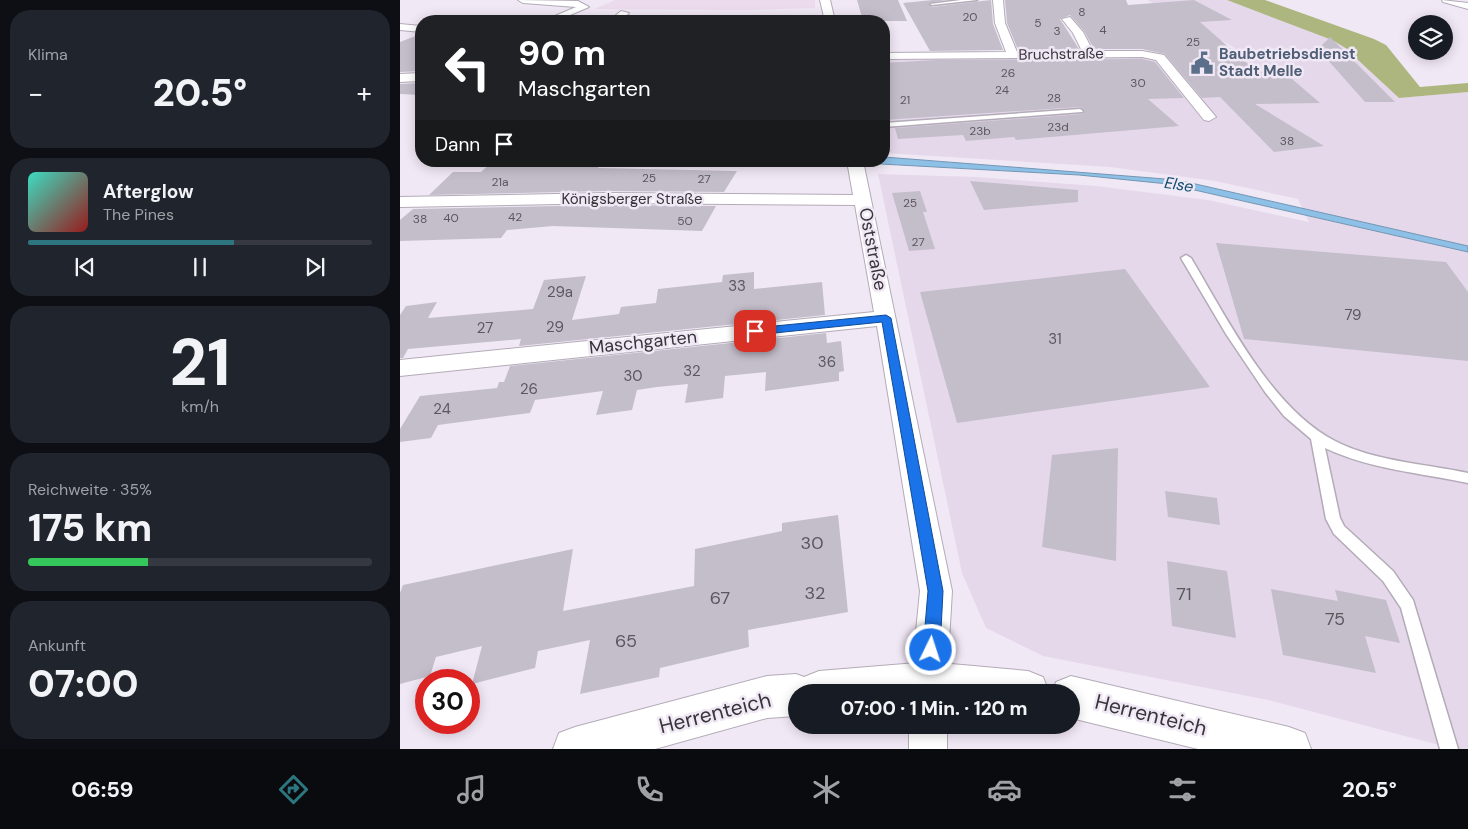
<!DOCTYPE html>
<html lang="de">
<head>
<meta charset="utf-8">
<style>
  :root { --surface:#171b24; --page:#20242c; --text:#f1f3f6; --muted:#9ea1a6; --line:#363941; --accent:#2d767f }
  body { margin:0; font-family:"DM Sans",sans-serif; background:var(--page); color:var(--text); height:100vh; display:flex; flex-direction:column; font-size:19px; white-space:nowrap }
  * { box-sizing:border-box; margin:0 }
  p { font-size:16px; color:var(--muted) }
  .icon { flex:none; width:28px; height:28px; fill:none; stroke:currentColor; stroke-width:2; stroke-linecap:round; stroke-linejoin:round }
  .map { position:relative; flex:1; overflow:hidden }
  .drawer { display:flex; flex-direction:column; gap:10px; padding:10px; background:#0d0f14; width:400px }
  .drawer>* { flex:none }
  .guide { position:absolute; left:15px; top:15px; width:475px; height:152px; border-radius:20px; box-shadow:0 2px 12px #0003; background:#202124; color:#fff; overflow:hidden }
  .tools { position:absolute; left:1008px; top:15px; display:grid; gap:10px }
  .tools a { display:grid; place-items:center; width:45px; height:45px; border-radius:50%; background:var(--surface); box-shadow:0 2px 12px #0003; font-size:25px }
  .speed { position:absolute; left:15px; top:669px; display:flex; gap:10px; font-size:25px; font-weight:700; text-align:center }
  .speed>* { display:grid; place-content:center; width:65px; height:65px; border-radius:50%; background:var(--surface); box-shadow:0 2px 12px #0003; line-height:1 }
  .speed .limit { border:8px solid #d22; background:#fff; color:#111 }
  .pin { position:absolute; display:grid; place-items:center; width:42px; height:42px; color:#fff; margin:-21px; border-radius:10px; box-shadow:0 2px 8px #0006 }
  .me { position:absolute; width:55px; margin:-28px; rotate:4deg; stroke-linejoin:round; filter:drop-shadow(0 0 4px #0008) }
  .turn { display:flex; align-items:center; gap:18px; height:105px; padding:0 20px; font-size:22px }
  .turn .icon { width:65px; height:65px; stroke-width:2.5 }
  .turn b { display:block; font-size:35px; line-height:42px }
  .then { display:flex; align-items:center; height:48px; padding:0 20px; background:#0003; gap:10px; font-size:19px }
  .big { font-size:38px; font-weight:800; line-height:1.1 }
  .drawer .card { flex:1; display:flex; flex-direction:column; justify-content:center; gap:8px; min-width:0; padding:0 18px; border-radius:20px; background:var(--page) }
  .drawer .dial { align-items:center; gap:0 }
  .dial b { font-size:65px; line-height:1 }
  .song { display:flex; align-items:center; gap:15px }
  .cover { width:60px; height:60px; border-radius:8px; background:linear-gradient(135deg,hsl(170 70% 55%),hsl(0 70% 35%)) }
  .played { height:5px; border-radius:2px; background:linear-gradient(90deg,var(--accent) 60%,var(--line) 60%) }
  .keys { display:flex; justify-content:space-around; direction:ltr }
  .heat { display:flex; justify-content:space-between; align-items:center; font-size:28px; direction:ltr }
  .charge { height:8px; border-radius:4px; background:linear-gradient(90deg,#34c759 35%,var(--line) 0) }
  .trip { position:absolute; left:388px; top:684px; width:292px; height:50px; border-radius:25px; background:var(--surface); box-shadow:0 2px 12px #0003; font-weight:800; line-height:50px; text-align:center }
  .menu { display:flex; height:80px; justify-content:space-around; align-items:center; background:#090b0e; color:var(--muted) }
  .menu .icon { width:35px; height:35px }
  .menu .on { color:var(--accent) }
  .menu b { font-size:22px; color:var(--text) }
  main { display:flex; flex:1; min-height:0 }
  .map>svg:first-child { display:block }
</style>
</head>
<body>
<main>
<section class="drawer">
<div class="card"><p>Klima</p>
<div class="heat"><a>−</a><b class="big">20.5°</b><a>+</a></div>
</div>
<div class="card">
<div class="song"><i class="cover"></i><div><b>Afterglow</b><p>The Pines</p></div></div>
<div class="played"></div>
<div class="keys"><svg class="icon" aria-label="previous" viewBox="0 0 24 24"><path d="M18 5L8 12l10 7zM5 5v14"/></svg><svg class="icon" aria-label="pause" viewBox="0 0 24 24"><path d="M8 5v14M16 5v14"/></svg><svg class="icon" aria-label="next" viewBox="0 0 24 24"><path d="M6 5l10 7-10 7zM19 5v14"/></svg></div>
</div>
<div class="card dial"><b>21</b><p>km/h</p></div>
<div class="card"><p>Reichweite · 35%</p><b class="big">175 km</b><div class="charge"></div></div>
<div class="card"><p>Ankunft</p><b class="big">07:00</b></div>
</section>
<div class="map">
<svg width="1068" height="749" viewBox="0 0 1068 749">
  <rect width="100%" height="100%" fill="#f1e8f5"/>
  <path fill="#ecdbed" d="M215 0H415V8L347 10 195 9Z"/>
  <path fill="#e5d8eb" d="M747 0H827L932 40 944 47 999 98 1068 92V749H1054L868 700 643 656 586 628 562 573 478 174 576 177 696 186 808 200 909 222 898 199 815 181 710 167 484 153V59L777 55 835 48Z"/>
  <path fill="#adb67e" d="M827 0H865L974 39 986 45 1020 87 1068 83V92L999 98 944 47 932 40Z"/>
  <path fill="#8dc0e6" stroke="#7496b2" d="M484 157 778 180 1068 246V252L768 184 679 175 427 161H484Z"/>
  <path fill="#c4becb" d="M457 0H498L507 21H463Z
    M533 0H546L528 3 532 7 591 0 593 24 603 50 530 51 503 3Z
    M605 0H726L728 5 794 0 832 20 800 22 857 72H884L920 103 855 104 924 146 874 152 820 97 802 98 765 54 742 49H694L684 31 670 15 660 19 679 49 618 50 607 23Z
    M21 34V71L0 72V42Z
    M930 37 995 102H965L918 49Z
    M742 59 755 62 784 98 748 99 779 126 616 140 614 137 566 141 563 135 498 139 495 128 682 114 685 111 680 107 484 120V63L535 60Z
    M21 83V95L0 94V84Z
    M93 161 202 162 198 168 337 171 324 192 208 191 29 195 53 172H81Z
    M570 181 678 190V202L584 210Z
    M520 191 527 212H523L535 249 509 251 492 193Z
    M208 205 316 206 302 231 153 226 107 230 101 238 0 241V220L13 209Z
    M816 243 1046 262 1068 292V361L844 339Z
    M725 269 810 387 557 423 520 292Z
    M354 272V289L422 282 425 315 119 346 121 339 8 349 3 358H0V315L6 306 37 302 28 318 133 309 144 280 186 276 172 320 219 314 221 307 256 303 258 289 322 282 323 275Z
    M426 333 427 343 441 341 444 371 439 372V381L365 391 366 372 325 376 323 398 285 403 288 384 257 387 237 390 232 410 196 415 203 391 135 400 130 413 38 425 31 438 0 442V429L20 396 97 388 99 382H104L110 366Z
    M718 448 716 561 642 547 652 455Z
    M765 491 817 498 820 525 768 517Z
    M438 515 448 612 348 630 349 647 260 668 259 677 180 694 190 640 138 651 135 668 72 684 82 646 36 657 30 676 0 684V593L3 585 173 549 163 611 294 586 295 549 382 531V523Z
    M767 561 827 571 836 638 772 626Z
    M871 589 938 601 935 590 986 600 1000 643 965 636 976 673 883 655Z"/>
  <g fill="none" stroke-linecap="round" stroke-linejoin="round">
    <defs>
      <path id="service" d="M561 0H577L532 5 530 4Z
        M680 109 683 111 682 112 484 127V123Z
        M786 255 791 258C827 318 871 408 935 441 973 461 1026 464 1068 473V483C1021 473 969 469 925 448L940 518 944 526 993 571 1013 600 1058 749H1040L1001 608 983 581 934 534 926 519 911 439 884 416 865 392 826 334 781 258Z"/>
      <path id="minor" d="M118 0 178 1 189 7 156 21H143L176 7 123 3Z
        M420 0H430L435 21H425Z
        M593 0H603L605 23 617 52 682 51 673 33 662 19 670 17 683 32 693 51H742L764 55 816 117 809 121 804 120 756 60 742 57 484 59V53L606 52 595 23Z
        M221 11 229 13 220 21H209Z
        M285 16 290 19 288 21H277Z
        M0 24 21 26V32L0 30Z
        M21 73V81L0 82V74Z
        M447 161H463L552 591 546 692H510L520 591 477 326 0 376V360L474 312 455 205 208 203 0 207V197L208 193 453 195Z
        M509 725H547V749H509Z"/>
      <path id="tertiary" d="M529 662 628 671 643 677 649 692H396V716L367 718 255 749H153L159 733 175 727 367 676 396 674 404 677 419 671Z
        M671 676 889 727 905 733 911 749H798L671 718V692H652L656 682Z"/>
      <path id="secondary" d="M1042 0 1068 3V9L1043 2Z"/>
    </defs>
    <use href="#service" stroke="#b3abb7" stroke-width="3"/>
    <use href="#minor" stroke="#b3abb7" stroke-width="2"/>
    <use href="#tertiary" stroke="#b3abb7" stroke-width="2"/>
    <use href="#secondary" stroke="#b3abb7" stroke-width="2"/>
    <use href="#service" fill="#fff" fill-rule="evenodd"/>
    <use href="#minor" fill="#fff" fill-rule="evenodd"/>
    <use href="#tertiary" fill="#fff" fill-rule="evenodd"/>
    <use href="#secondary" fill="#fff" fill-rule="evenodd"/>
  </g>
  <path fill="#1a73e8" stroke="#114b97" d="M486 315 491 318 543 591 540 650 537 656 531 658 526 656 523 650 528 591 482 322 355 335 350 331 355 328Z"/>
  <defs>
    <symbol id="civic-bare" viewBox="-9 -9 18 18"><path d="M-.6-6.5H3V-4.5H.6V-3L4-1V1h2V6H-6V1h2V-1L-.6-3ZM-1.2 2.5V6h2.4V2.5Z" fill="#5c6f8a" stroke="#f1e8f5" stroke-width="2.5" paint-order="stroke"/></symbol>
  </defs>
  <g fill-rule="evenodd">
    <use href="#civic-bare" x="786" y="47" width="32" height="32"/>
  </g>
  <g text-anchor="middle" stroke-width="5" stroke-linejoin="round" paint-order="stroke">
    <g font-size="12" fill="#5b575e">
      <text x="682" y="16">8</text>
      <text x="570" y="21">20</text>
      <text x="638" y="27">5</text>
      <text x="703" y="34">4</text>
      <text x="657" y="35">3</text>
      <text x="793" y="46">25</text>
      <text x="608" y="77">26</text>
      <text x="738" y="87">30</text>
      <text x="602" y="94">24</text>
      <text x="654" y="102">28</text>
      <text x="505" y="104">21</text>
      <text x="658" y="131">23d</text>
      <text x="580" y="135">23b</text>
      <text x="887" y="145">38</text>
      <text x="249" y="182">25</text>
      <text x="304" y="183">27</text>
      <text x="100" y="186">21a</text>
      <text x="510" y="207">25</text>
      <text x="115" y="221">42</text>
      <text x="51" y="222">40</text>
      <text x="20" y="223">38</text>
      <text x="285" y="225">50</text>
      <text x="518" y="246">27</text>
    </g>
    <g font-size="15" fill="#38353a" stroke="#f1e8f5">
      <text transform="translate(661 54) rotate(-1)" y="5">Bruchstraße</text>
      <text x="232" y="204">Königsberger Straße</text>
    </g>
    <g font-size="15" font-weight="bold" fill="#4e5e75" stroke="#f1e8f5" text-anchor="start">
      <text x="819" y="59">Baubetriebsdienst<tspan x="819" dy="17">Stadt Melle</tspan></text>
    </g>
    <g font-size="15" fill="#5b575e">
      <text x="337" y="291">33</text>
      <text x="160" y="297">29a</text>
      <text x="953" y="320">79</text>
      <text x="155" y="332">29</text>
      <text x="85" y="333">27</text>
      <text x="655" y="344">31</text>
      <text x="427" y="367">36</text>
      <text x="292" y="376">32</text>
      <text x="233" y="381">30</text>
      <text x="129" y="394">26</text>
      <text x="42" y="414">24</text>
    </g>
    <g font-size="16" font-style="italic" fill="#104d71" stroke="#f1e8f5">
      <text transform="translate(779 184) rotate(9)" y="6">Else</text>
    </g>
    <g font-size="18" fill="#38353a" stroke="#f1e8f5">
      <text transform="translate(473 249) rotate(79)" y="6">Oststraße</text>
      <text transform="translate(243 342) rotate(-6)" y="6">Maschgarten</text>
    </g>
    <g font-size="18" fill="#5b575e">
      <text x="412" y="549">30</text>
      <text x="415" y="599">32</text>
      <text x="784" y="600">71</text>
      <text x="320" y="604">67</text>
      <text x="935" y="625">75</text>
      <text x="226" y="647">65</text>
    </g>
    <g font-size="21" fill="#38353a" stroke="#f1e8f5">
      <text transform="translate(315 713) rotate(-14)" y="7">Herrenteich</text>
      <text transform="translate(751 715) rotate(14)" y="7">Herrenteich</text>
    </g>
  </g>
</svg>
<div class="tools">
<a><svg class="icon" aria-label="layers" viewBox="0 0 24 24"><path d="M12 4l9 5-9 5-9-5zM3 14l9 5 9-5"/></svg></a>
</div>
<div class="speed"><div class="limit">30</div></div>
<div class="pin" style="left:355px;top:331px;background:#d93025"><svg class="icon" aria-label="arrive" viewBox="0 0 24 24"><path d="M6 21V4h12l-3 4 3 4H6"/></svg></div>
<svg class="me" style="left:531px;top:650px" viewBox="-20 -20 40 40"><circle r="17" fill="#1a73e8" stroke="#fff" stroke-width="3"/><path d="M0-11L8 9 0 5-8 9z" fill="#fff"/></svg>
<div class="trip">07:00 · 1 Min. · 120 m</div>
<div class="guide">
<div class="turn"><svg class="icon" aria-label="left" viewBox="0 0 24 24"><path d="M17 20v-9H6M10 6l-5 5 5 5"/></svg><div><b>90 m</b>Maschgarten</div></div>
<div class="then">Dann<svg class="icon" aria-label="arrive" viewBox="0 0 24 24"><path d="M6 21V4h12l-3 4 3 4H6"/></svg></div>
</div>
</div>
</main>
<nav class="menu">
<b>06:59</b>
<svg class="icon on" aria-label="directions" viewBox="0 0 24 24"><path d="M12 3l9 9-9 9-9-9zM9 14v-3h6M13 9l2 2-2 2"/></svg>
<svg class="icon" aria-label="music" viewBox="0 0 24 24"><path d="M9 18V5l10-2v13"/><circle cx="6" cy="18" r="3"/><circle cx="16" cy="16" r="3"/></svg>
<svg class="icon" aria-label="phone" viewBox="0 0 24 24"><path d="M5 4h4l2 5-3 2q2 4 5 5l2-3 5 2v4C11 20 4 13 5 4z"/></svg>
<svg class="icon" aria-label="climate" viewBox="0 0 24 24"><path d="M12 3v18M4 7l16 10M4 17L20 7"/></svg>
<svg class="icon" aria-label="car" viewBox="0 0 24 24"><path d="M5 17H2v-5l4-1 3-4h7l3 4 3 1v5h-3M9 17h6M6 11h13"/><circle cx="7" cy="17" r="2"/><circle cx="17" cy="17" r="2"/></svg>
<svg class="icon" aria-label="filters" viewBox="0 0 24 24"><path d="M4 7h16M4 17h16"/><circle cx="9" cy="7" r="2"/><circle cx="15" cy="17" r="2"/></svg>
<b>20.5°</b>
</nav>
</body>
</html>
